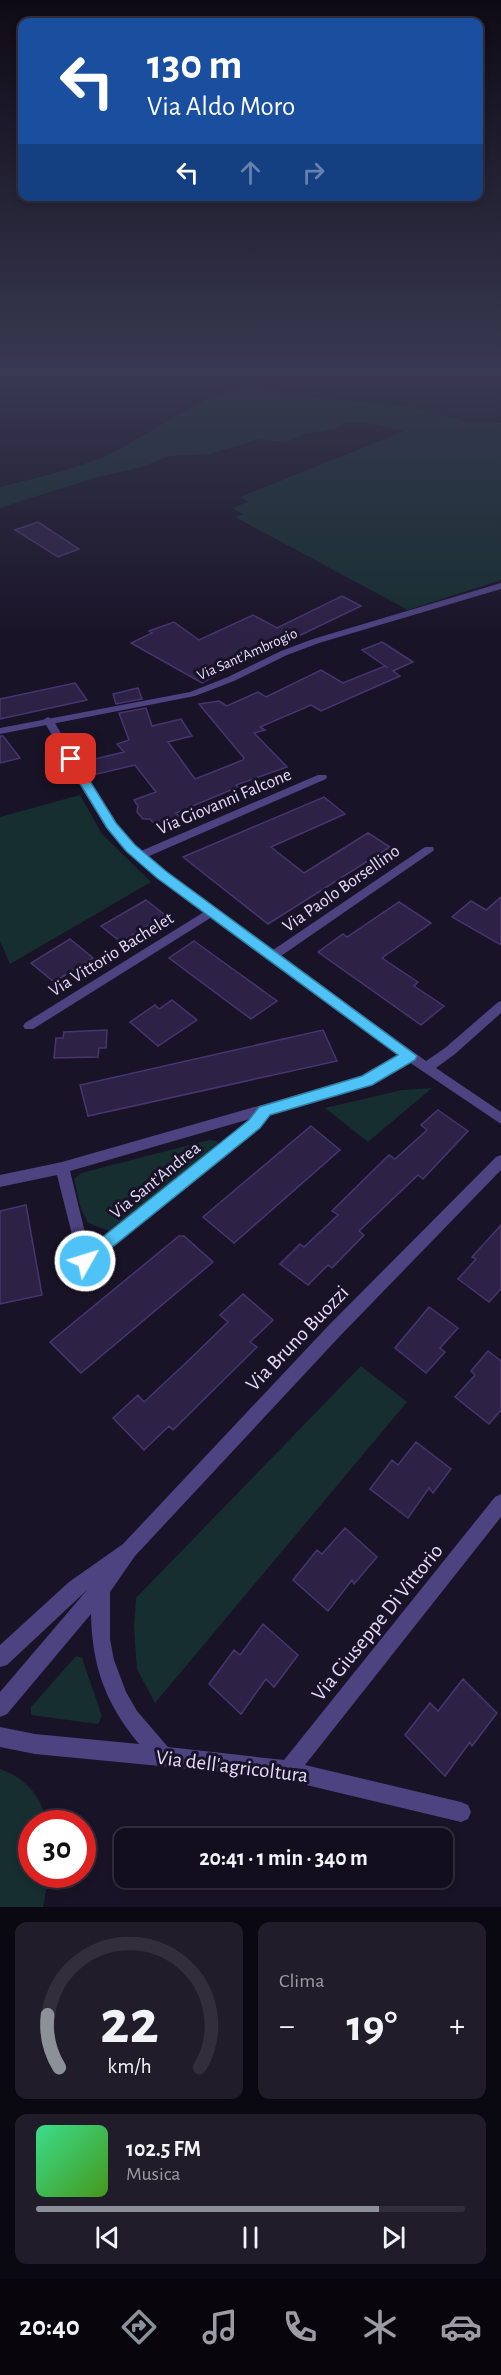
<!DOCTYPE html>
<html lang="it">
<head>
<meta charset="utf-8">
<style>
  :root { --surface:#130e1d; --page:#201c2a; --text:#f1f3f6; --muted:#9d9ca4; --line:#322e3b; --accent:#8c9099 }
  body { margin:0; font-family:"Alegreya Sans",sans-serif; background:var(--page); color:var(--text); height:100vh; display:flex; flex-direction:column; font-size:22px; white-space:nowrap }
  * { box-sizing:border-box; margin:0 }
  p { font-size:20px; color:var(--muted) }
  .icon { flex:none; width:33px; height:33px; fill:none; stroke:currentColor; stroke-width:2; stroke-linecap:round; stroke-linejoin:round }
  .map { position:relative; height:1907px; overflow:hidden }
  .sheet { display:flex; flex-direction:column; gap:15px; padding:15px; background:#0a0810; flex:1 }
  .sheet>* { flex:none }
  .top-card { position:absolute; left:18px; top:18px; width:465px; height:183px; border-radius:12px; box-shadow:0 3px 9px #0003,0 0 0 2px var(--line); background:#1a4fa0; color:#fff; overflow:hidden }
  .speed { position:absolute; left:18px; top:1810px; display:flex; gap:12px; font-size:30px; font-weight:700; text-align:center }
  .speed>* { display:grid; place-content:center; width:78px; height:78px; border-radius:50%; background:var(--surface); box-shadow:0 3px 9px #0003,0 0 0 2px var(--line); line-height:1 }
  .speed .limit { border:9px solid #d22; background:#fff; color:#111 }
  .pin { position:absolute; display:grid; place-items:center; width:51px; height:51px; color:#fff; margin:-26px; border-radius:12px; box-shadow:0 3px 9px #0006 }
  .me { position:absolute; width:66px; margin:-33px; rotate:51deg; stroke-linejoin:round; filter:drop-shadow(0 0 4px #0008) }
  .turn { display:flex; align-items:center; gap:21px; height:126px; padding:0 30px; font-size:27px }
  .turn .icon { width:78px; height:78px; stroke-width:2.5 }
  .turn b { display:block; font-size:42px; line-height:51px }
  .lanes { display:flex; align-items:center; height:57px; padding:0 30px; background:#0003; justify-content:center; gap:30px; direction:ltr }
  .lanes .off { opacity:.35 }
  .big { font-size:45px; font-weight:700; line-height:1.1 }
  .sheet .tile { flex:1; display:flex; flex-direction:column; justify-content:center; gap:9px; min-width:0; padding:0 21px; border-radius:12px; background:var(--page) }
  .sheet .dial { align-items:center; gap:0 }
  .dial svg { height:156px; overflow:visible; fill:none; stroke:var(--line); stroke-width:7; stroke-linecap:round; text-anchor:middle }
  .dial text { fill:var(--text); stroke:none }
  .song { display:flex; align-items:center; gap:18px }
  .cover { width:72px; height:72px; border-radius:9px; background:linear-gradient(135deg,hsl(150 70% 55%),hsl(100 70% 35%)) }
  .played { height:6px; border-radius:3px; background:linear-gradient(90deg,var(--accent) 80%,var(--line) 80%) }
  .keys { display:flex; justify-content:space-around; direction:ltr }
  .heat { display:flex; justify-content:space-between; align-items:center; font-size:33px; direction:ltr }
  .sheet .tiles { flex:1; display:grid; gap:15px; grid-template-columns:1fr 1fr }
  .tile:last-child { grid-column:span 2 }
  .trip { position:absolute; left:114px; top:1828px; width:339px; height:60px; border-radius:12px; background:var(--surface); box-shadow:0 3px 9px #0003,0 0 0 2px var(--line); font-weight:700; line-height:60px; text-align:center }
  .tabs { display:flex; height:96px; justify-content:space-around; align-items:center; background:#08060c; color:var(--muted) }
  .tabs .icon { width:42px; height:42px }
  .tabs .selected { color:var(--accent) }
  .tabs b { font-size:27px; color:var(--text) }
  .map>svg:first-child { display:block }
</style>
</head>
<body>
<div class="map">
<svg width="501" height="1907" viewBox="0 0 501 1907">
  <rect width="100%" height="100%" fill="#191327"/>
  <path fill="#162e30" d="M252 386 306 397 412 407 466 422 501 423V580L408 610 235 517 243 514 232 508 248 502 240 497 405 431 367 423 346 422 333 429 305 434 285 442 259 439 210 454 169 456 139 468 97 477 0 508V487C37 478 90 466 123 447 159 428 211 390 252 386Z
    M80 795 102 834 151 882 10 964 0 941V817Z
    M432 1088 368 1142 325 1108 402 1090Z
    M209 1140 218 1141 217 1151 116 1230 109 1231 88 1223 81 1209 74 1179 81 1173Z
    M361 1366 407 1402 155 1703 137 1669 134 1626 136 1598Z
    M76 1656 82 1658 102 1716 98 1724 31 1715V1707Z
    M0 1769C26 1778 42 1797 47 1824H32V1875H49L43 1907H0Z"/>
  <path fill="#2d2146" stroke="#48356f" stroke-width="1.5" d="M38 522 79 549 58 557 15 530Z
    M342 596 361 606 282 644 270 648 265 644 212 670 219 674 202 683 131 643 152 633 149 631 174 622 199 640 253 615 277 628Z
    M382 642 413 662 393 671 400 676 321 711 311 705 260 727 265 730 254 733 287 767 236 785 238 787 176 813 182 819 165 826 155 825 150 819H143L137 812 138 806 134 800 156 792 135 765 93 775 86 761 124 752 117 744 129 740 119 713 146 708 152 726 181 719 192 736 168 742 195 779 243 760 244 758 199 704 219 701 227 706 258 692 266 697 321 670 343 683 385 666 388 668 362 650Z
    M75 683 87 700 0 719V699Z
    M138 688 142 699 116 704 113 694Z
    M0 736H3L20 758 0 763Z
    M324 797 345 814 271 847 304 873 368 833 390 847 268 924 183 857Z
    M501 897V945L452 917 471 901 486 910Z
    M146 900 165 915 121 942 101 926Z
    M399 902 431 923 382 958 418 982 414 986 444 1006 421 1025 318 952 343 934 347 937Z
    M70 939 93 958 54 982 31 963Z
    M194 941 244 977 277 1001 251 1019 169 958Z
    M172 1000 197 1020 158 1046 130 1022 155 1005 159 1009Z
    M107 1030 106 1048H99L98 1057 54 1058 56 1038H63L64 1032Z
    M323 1030 337 1061 88 1116 80 1085Z
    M438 1110 468 1131 423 1179 418 1175 359 1231 364 1235 332 1268 328 1265 308 1285 280 1264 300 1244 304 1247 338 1215 332 1211 389 1155 395 1159 427 1130 421 1125Z
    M311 1126 340 1150 234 1243 203 1217Z
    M26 1205 42 1295 0 1304V1211Z
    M501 1225V1289L489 1302 458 1279 476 1259 472 1257Z
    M179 1236H184L213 1262 81 1373 50 1342Z
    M243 1294 273 1320 250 1342 257 1347 173 1430 169 1426 144 1450 113 1418 138 1395 144 1402 189 1360 228 1322 220 1315Z
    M429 1307 458 1328 440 1348 445 1352 426 1373 395 1348Z
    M488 1351 501 1361V1410L489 1424 455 1397 475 1375 471 1371Z
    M416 1442 451 1469 433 1493 429 1488 408 1518 370 1489 392 1460 398 1465Z
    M345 1528 377 1557 354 1584 352 1580 328 1611 293 1580 317 1550 322 1554Z
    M263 1624 298 1655 274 1687 266 1679 241 1714 209 1684 234 1650 240 1655Z
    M463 1679 497 1713 472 1746 470 1742 445 1776 405 1735 430 1703 438 1711Z"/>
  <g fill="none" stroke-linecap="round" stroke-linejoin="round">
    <path fill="#4d4381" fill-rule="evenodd" d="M48 717 53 720 115 823 141 851 318 775H326L327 777 326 779 147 857 273 950 425 847H433L434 849 433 851 281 956 426 1061 445 1048 497 1003 501 1001V1013L455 1054 436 1068 501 1112V1124L409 1062 372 1084 271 1113 259 1128 90 1266 85 1267 80 1266 57 1175 0 1187V1175L62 1162 363 1076 399 1056 212 917 33 1029H25L23 1026 25 1023 204 912C178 892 147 873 125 849 91 811 69 763 43 720ZM250 1119 249 1120 89 1249 70 1171Z
      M501 1155V1170L340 1336 135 1556 110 1592V1639L114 1660 126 1692 137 1711 168 1747 284 1760 495 1497 501 1494V1517L305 1765 461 1802 468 1805 471 1812 468 1819 461 1822 273 1777 35 1754 0 1747V1727L35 1734 139 1744C106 1704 92 1667 91 1614L7 1714 0 1717V1692L87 1590 7 1665 0 1667V1645L69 1582 123 1544 328 1326 496 1157Z"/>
    <path fill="#4d4381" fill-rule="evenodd" d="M501 583V589L319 643 287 655 234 681 195 696 0 734V728L190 692 228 677 281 651 313 639Z"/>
  </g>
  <linearGradient id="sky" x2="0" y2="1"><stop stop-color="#0e0a15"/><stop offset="0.58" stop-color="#383952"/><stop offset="1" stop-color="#383952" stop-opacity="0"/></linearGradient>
  <rect width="501" height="639" fill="url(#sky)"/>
  <path fill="#4fc3f7" stroke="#337fa1" stroke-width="1.5" d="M67 757H75L116 823 135 845 167 872 417 1056 415 1060 372 1085 270 1115 260 1128 85 1269 79 1266 77 1261 79 1256 249 1120 259 1107 362 1076 398 1055 157 878 126 851 107 828 65 759Z"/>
  <g text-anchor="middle" stroke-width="6" stroke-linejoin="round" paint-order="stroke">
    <g font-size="15" fill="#e4dcfb" stroke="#191327">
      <text transform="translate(247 654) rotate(-24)" y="5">Via Sant'Ambrogio</text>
    </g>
    <g font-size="18" fill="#e4dcfb" stroke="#191327">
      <text transform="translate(224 801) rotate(-23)" y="6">Via Giovanni Falcone</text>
      <text transform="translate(341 888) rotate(-35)" y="6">Via Paolo Borsellino</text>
      <text transform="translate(111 954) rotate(-32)" y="6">Via Vittorio Bachelet</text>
      <text transform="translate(155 1180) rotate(-39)" y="6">Via Sant'Andrea</text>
    </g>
    <g font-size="21" fill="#e4dcfb" stroke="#191327">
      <text transform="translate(297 1338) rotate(-46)" y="7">Via Bruno Buozzi</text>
      <text transform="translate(377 1622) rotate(-51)" y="7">Via Giuseppe Di Vittorio</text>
      <text transform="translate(232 1766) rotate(7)" y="7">Via dell'agricoltura</text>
    </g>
  </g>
</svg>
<div class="speed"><div class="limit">30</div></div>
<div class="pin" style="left:71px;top:759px;background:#d93025"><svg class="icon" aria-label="arrive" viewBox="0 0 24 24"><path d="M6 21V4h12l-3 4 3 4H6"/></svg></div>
<svg class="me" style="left:85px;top:1261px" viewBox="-20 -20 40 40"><circle r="17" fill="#4fc3f7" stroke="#fff" stroke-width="3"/><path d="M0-11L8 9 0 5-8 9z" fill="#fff"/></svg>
<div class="trip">20:41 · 1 min · 340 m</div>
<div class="top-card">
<div class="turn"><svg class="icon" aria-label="left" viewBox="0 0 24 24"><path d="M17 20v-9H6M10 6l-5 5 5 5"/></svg><div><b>130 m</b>Via Aldo Moro</div></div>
<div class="lanes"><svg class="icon" aria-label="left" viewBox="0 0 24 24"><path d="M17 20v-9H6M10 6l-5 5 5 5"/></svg><svg class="icon off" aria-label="ahead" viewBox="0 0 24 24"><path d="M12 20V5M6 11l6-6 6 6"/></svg><svg class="icon off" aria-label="right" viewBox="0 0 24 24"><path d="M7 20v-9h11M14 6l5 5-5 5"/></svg></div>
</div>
</div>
<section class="sheet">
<div class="tiles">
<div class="tile dial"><svg viewBox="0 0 100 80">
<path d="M14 69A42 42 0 1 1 86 69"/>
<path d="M14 69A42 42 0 0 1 8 42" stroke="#8c9099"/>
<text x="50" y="56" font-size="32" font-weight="700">22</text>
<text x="50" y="72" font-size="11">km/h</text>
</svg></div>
<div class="tile"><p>Clima</p>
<div class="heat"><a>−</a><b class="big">19°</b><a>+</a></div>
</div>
<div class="tile">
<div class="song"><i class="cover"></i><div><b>102.5 FM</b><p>Musica</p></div></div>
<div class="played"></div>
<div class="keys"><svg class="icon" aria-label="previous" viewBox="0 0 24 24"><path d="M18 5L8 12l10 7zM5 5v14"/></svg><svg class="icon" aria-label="pause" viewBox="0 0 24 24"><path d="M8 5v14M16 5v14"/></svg><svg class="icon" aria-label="next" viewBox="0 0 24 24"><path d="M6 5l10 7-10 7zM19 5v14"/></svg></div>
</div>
</div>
</section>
<nav class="tabs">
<b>20:40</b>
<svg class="icon selected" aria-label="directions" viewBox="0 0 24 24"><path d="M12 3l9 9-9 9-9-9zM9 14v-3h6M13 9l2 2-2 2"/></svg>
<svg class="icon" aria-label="music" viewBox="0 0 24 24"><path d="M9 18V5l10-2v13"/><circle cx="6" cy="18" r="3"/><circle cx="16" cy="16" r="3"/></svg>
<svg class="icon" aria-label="phone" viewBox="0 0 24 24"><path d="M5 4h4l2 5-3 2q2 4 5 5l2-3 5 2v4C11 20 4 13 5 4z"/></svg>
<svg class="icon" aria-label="climate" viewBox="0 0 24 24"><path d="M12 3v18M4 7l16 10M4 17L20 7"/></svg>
<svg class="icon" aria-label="car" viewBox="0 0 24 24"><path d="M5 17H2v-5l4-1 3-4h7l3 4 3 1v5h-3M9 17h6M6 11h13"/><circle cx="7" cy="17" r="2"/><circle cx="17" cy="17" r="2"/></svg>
</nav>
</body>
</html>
